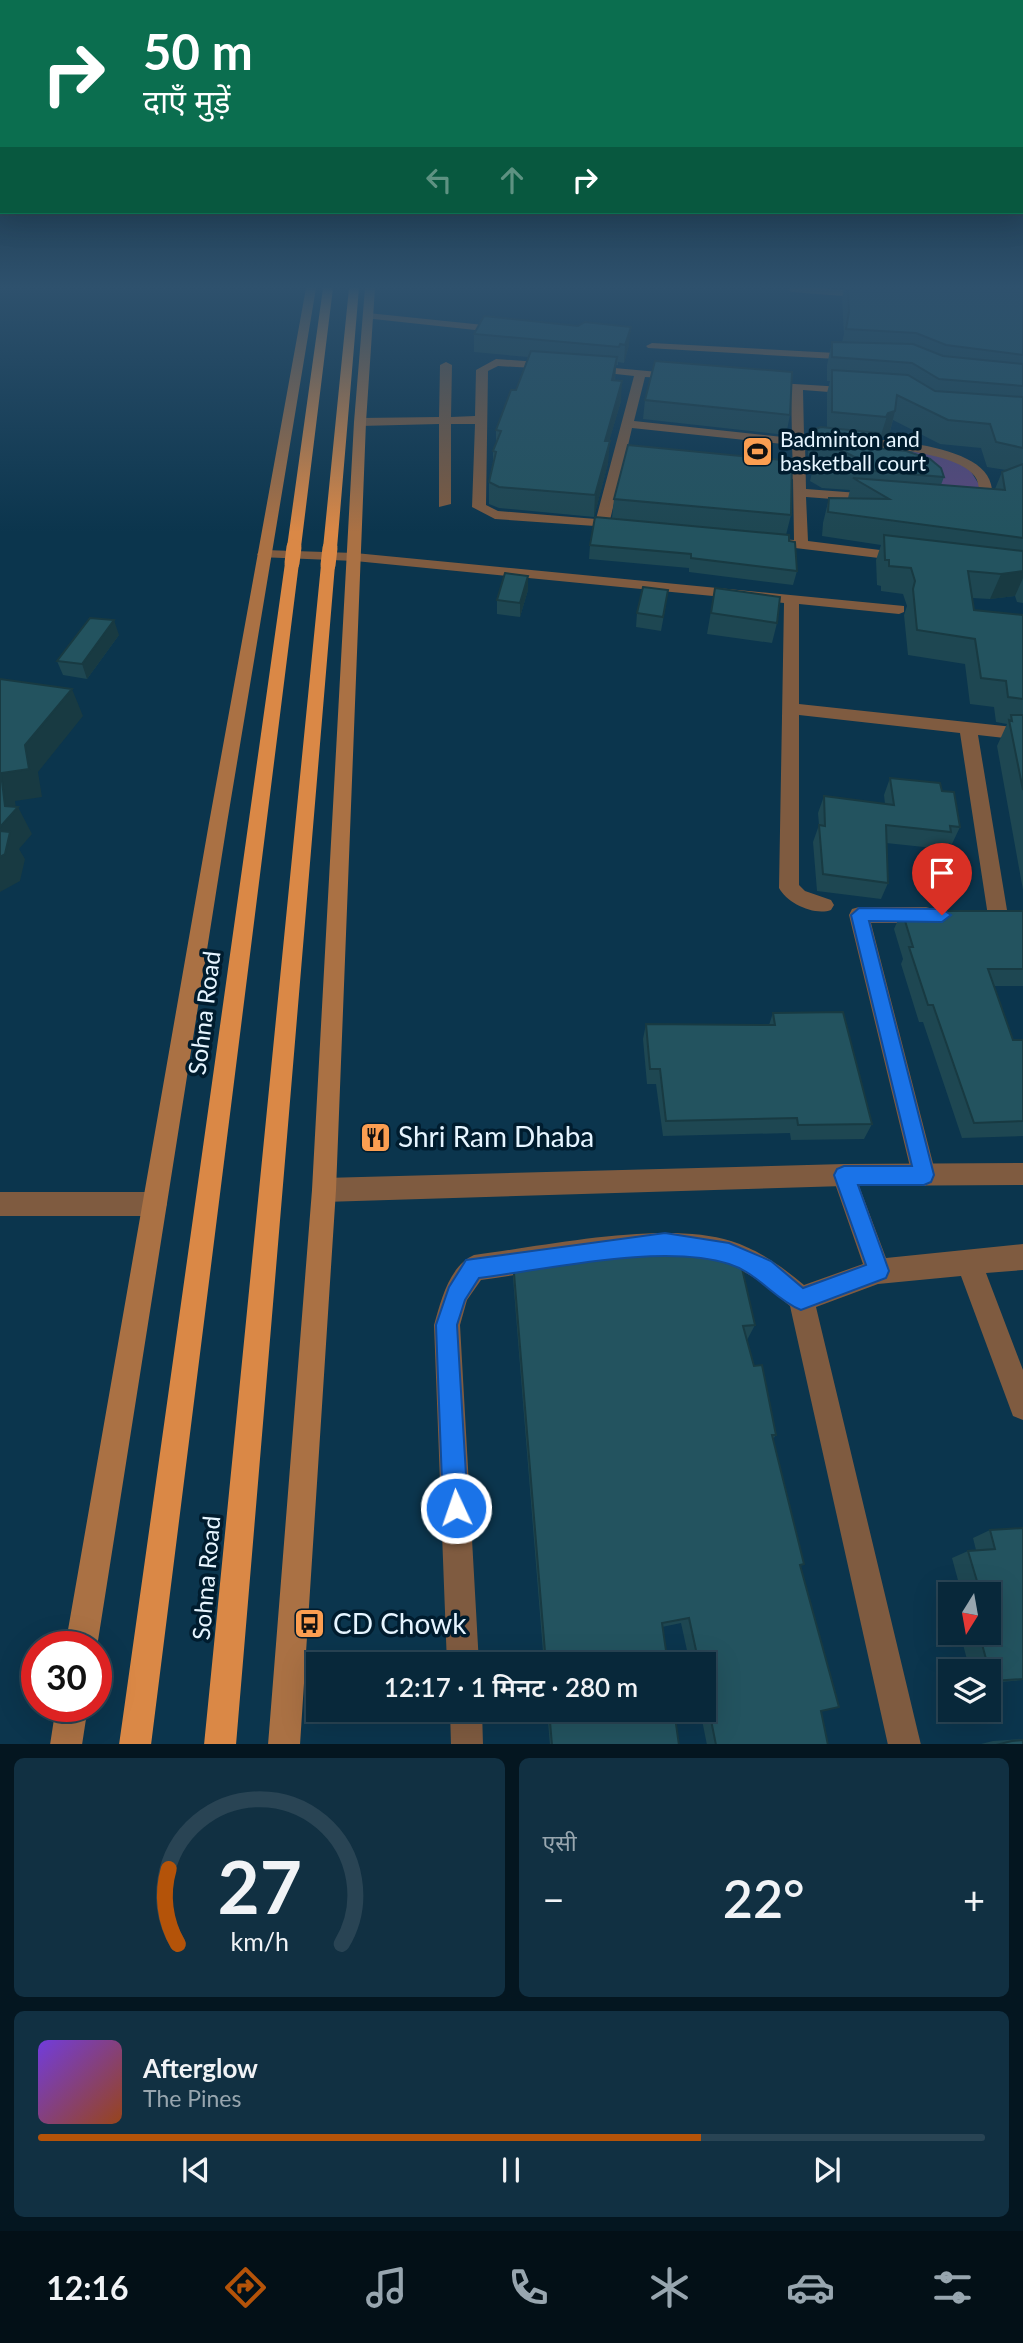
<!DOCTYPE html>
<html lang="hi">
<head>
<meta charset="utf-8">
<style>
  :root { --surface:#08283a; --page:#113042; --text:#f1f3f6; --muted:#98a6af; --line:#294454; --accent:#b45309 }
  body { margin:0; font-family:Lato,"Noto Sans Devanagari",sans-serif; background:var(--page); color:var(--text); height:100vh; display:flex; flex-direction:column; font-size:26px; white-space:nowrap }
  * { box-sizing:border-box; margin:0 }
  p { font-size:23px; color:var(--muted) }
  .icon { flex:none; width:38px; height:38px; fill:none; stroke:currentColor; stroke-width:2; stroke-linecap:round; stroke-linejoin:round }
  .map { position:relative; height:1744px; overflow:hidden }
  .sheet { display:flex; flex-direction:column; gap:14px; padding:14px; background:#041620; flex:1 }
  .sheet>* { flex:none }
  .top-card { position:absolute; left:0px; top:0px; width:1024px; height:214px; box-shadow:0 7px 28px #0002,0 0 0 2px var(--line); background:#0b6e4f; color:#fff; overflow:hidden }
  .needle { width:46px; rotate:191deg }
  .fabs { position:absolute; left:938px; top:1582px; display:grid; gap:14px }
  .fabs a { display:grid; place-items:center; width:63px; height:63px; border-radius:0px; background:var(--surface); box-shadow:0 7px 28px #0002,0 0 0 2px var(--line); font-size:35px }
  .speed { position:absolute; left:21px; top:1631px; display:flex; gap:14px; font-size:35px; font-weight:700; text-align:center }
  .speed>* { display:grid; place-content:center; width:91px; height:91px; border-radius:50%; background:var(--surface); box-shadow:0 7px 28px #0002,0 0 0 2px var(--line); line-height:1 }
  .speed .limit { border:10px solid #d22; background:#fff; color:#111 }
  .pin { position:absolute; display:grid; place-items:center; width:60px; height:60px; color:#fff; margin:-72px -30px; border-radius:50% 50% 50% 0; rotate:-45deg; box-shadow:0 0 7px #0007 }
  .pin .icon { rotate:45deg }
  .me { position:absolute; width:77px; margin:-38px; rotate:357deg; stroke-linejoin:round; filter:drop-shadow(0 0 5px #0008) }
  .turn { display:flex; align-items:center; gap:24px; height:147px; padding:0 28px; font-size:32px }
  .turn .icon { width:91px; height:91px; stroke-width:2.5 }
  .turn b { display:block; font-size:49px; line-height:60px }
  .lanes { display:flex; align-items:center; height:66px; padding:0 28px; background:#0003; justify-content:center; gap:35px; direction:ltr }
  .lanes .off { opacity:.35 }
  .big { font-size:52px; font-weight:600; line-height:1.1 }
  .sheet .widget { flex:1; display:flex; flex-direction:column; justify-content:center; gap:10px; min-width:0; padding:0 24px; border-radius:10px; background:var(--page) }
  .sheet .dial { align-items:center; gap:0 }
  .dial svg { height:182px; overflow:visible; fill:none; stroke:var(--line); stroke-width:7; stroke-linecap:round; text-anchor:middle }
  .dial text { fill:var(--text); stroke:none }
  .song { display:flex; align-items:center; gap:21px }
  .cover { width:84px; height:84px; border-radius:10px; background:linear-gradient(135deg,hsl(260 70% 55%),hsl(20 70% 35%)) }
  .played { height:7px; border-radius:4px; background:linear-gradient(90deg,var(--accent) 70%,var(--line) 70%) }
  .keys { display:flex; justify-content:space-around; direction:ltr }
  .heat { display:flex; justify-content:space-between; align-items:center; font-size:38px; direction:ltr }
  .sheet .tiles { flex:1; display:grid; gap:14px; grid-template-columns:1fr 1fr }
  .widget:last-child { grid-column:span 2 }
  .trip { position:absolute; left:306px; top:1652px; width:410px; height:70px; border-radius:0px; background:var(--surface); box-shadow:0 7px 28px #0002,0 0 0 2px var(--line); font-weight:600; line-height:70px; text-align:center }
  .tab-bar { display:flex; height:112px; justify-content:space-around; align-items:center; background:#031017; color:var(--muted) }
  .tab-bar .icon { width:49px; height:49px }
  .tab-bar .selected { color:var(--accent) }
  .tab-bar b { font-size:32px; color:var(--text) }
  .map>svg:first-child { display:block }
</style>
</head>
<body>
<div class="map">
<svg width="1023" height="1745" viewBox="0 0 1023 1745">
  <rect width="100%" height="100%" fill="#0b354d"/>
  <path fill="#5a487e" d="M848 446 947 455 970 470 980 486 961 500Z"/>
  <g fill="none" stroke-linecap="round" stroke-linejoin="round">
    <path fill="#7f5b40" fill-rule="evenodd" d="M816 288 869 292 874 295 869 298 792 292 787 289Z
      M368 313 503 327 508 330 503 333 364 318V314Z
      M652 343 854 354 860 357 854 360 648 348 646 346Z
      M496 359 551 363 557 366 551 369 498 366 488 371 486 505 498 511 596 519 634 376 588 371V367L592 366 681 374V378L677 379 645 377 634 421 792 438 791 389 762 386V382L859 388 861 390 855 394 803 390 804 436C845 438 988 436 992 489L985 500 968 507 961 503 978 492C990 445 833 445 805 443L806 489 872 494 879 498 872 502 806 497 808 541 904 553 911 557 904 561 770 545 765 544V538L794 540 793 479 766 477 759 473 766 469 793 471 792 445 632 428 626 454 649 456 655 460 649 464 624 461 610 520 624 522V528L495 519 472 507 475 424H451V504L439 507V424L360 426 354 422 360 418 439 417 440 365 446 362 452 365 451 417 475 416 476 370Z
      M264 550 355 553 904 606V612L899 614 799 604V704L1023 728V740L978 735 1008 916 1005 922H991L988 916 960 733 799 715V885L805 891 831 900 834 905 831 910C814 916 787 903 779 888L784 603 355 561 259 557 257 554Z
      M859 907H926L933 909 936 915 933 921 926 923H871L936 1175 932 1183 924 1186 916 1183 912 1175 849 915 852 909Z
      M844 1164 852 1167 886 1258 1023 1244V1270L986 1273 1023 1370V1420L1013 1416 961 1276 878 1284 816 1307 921 1745H888L790 1306C771 1291 752 1272 727 1265 654 1246 556 1270 481 1280L467 1300 460 1325 479 1664H447L434 1325C441 1301 449 1266 474 1255 545 1246 664 1220 731 1241 759 1250 781 1266 804 1285L863 1264 832 1175 836 1167Z
      M450 1710H482L483 1745H451Z"/>
    <path fill="#7f5b40" fill-rule="evenodd" d="M1023 1163V1185L844 1186 324 1202 315 1198 312 1190 315 1182 324 1178 844 1164Z
      M0 1192H155L164 1196 167 1204 164 1212 155 1216H0Z"/>
    <path fill="#aa7144" fill-rule="evenodd" d="M306 288H316L227 823 97 1647H65L209 823Z
      M365 288H375L366 422 336 1190 300 1745H268L312 1190 354 422Z
      M56 1706H88L82 1745H50Z"/>
    <path fill="#da8846" fill-rule="evenodd" d="M323 288H333L301 547 294 551 287 547Z
      M349 288H359L337 548 330 552 323 548Z
      M292 559 299 563 151 1745H119L285 563Z
      M328 561 335 565 236 1745H204L321 565Z"/>
    <path stroke="#da8846" stroke-width="15" d="M292 563 294 547
      M328 565 330 548"/>
  </g>
  <path fill="#1e4752" fill-rule="evenodd" d="M844 288H1023V603L1017 602 1015 596 990 599 972 598 974 610 1023 615V890L997 746 1007 724 996 722 994 707 970 704 965 664 908 655 904 615 907 606 903 594 881 591V586L877 585 876 560 881 545 822 536 823 523 829 498H848L850 490 822 488 810 481 815 460 819 461 808 455V450L812 430 827 428V393L830 381H827V365L832 342H842L844 334 842 299ZM893 420 940 444 981 448 987 467 1006 470 1002 472 995 489 941 485 944 477 874 448 876 441H879L881 437 889 435Z
    M474 334 629 345 624 363 618 362V365H616L615 380 621 401 609 441 608 463 594 517 499 508 489 504V482L493 464V451L496 444V430L516 390 528 357 474 352Z
    M645 400 790 415 786 435 643 419Z
    M614 499 791 515 786 535 797 571 793 585 689 572V568L589 559 590 545 612 518Z
    M528 576V590L520 617 497 614V600Z
    M715 588 777 623 772 643 707 634Z
    M666 604 661 631 636 627 637 613Z
    M119 635 87 679 63 675 57 661Z
    M890 778 942 791 960 827 952 844 946 843 943 849 886 843 888 883 881 899 817 891 813 842 819 825 818 813 824 796 885 804 884 795Z
    M902 911H1023V986H994L1013 1040H1023V1136L962 1138 923 1022H919L901 964 903 959 894 929Z
    M773 1013 872 1124 864 1139 791 1140 790 1133 663 1136 656 1084H647L643 1039 646 1024 769 1025Z
    M694 1253 755 1325 747 1340 754 1366 776 1435 773 1439 804 1564 800 1566 821 1711 828 1745H707L700 1710H704V1664H690L681 1623 662 1627 668 1664H544L513 1278V1261L612 1258Z
    M1023 1528V1680L989 1683V1671H970L960 1633H989V1594H950V1596L948 1588 959 1584 952 1558 968 1551 976 1550 973 1538 990 1530Z
    M547 1710H674L679 1745H550Z
    M1023 1739V1745H977L993 1741Z"/>
  <path fill="#183a42" d="M631 327 629 345 624 363 625 345Z
    M617 357 615 377 610 400 612 380Z
    M622 381 621 401 603 462 605 441Z
    M895 411 889 435 881 437 879 441 888 413Z
    M879 433 873 453 871 448Z
    M610 441 608 463 594 517 595 495Z
    M1023 571V578L1015 596 990 599 1001 574Z
    M528 576V590L520 617V603Z
    M114 620 119 635 87 679 82 664Z
    M72 689 83 716 38 772 42 797 15 801 16 808 18 807 32 834 19 849 25 859 20 881 0 892V827L5 806 1 773Z"/>
  <path fill="#23535f" stroke="#183a42" stroke-width="2" d="M848 288 1023 289V355L946 345 916 333 846 329 849 312Z
    M484 316 578 326 585 322 631 327 625 345 620 344 619 347 474 334Z
    M832 342 913 344 943 356 1023 364V386L939 379 912 363 832 357Z
    M531 351 617 357 612 380 622 381 605 441H610L595 495 499 487 489 482 496 452 493 451 501 431 496 430 511 390H516Z
    M655 361 792 372 790 415 645 400Z
    M832 370 908 375 935 391 1023 397V448L996 442 990 424 948 420 897 395 895 411 888 413 886 417 832 412Z
    M821 427 879 433 871 448 906 451 930 459 941 468 944 477 827 467 815 460 870 465 812 435V430Z
    M628 445 792 461 791 515 614 499Z
    M1023 464V538L828 512 829 498 889 499 853 478 1005 490 1002 472Z
    M595 517 789 535V541L795 542 797 571 691 558V554L590 545Z
    M884 535 1023 551V571L1001 574 968 571 974 610 1023 615V699L1008 697 1006 681 981 678 975 639 917 630 913 589 915 581 911 568 889 566V560H885Z
    M505 573 528 576 520 603 497 600Z
    M643 587 668 590 663 617 637 613Z
    M715 588 780 597 777 623 711 613Z
    M90 618 114 620 82 664 57 661Z
    M0 679 72 689 25 745 29 769 1 773 5 806 18 807 0 827Z
    M1011 715H1023V790L1009 720 1012 721Z
    M890 778 940 783 942 791 954 792 960 827 950 826 951 832 886 825 888 883 823 874 819 825 825 826 824 796 894 805Z
    M0 831 10 832 5 854 0 857Z
    M902 911H1023V969H988L1013 1040H1023V1121L974 1123 933 1005H928L909 947H913Z
    M843 1012 872 1124 798 1125 797 1118 666 1121 660 1069H650L646 1024 775 1025 773 1013Z
    M693 1250 694 1253 734 1250 738 1251 755 1325 743 1326 754 1366 762 1365 776 1435H772L804 1564 800 1565 839 1707 821 1711 828 1745H716L704 1685V1664H699L689 1618 662 1623 668 1664H546L513 1261 611 1253 612 1258Z
    M1023 1528V1679L992 1681 979 1633H989V1594H968L964 1582 977 1581 968 1551 995 1549 990 1530Z
    M549 1710H674L679 1745H552Z
    M1023 1740V1745H996L1012 1741Z"/>
  <linearGradient id="sky" x2="0" y2="1"><stop stop-color="#061d2a"/><stop offset="0.54" stop-color="#2e516d"/><stop offset="1" stop-color="#2e516d" stop-opacity="0"/></linearGradient>
  <rect width="1023" height="532" fill="url(#sky)"/>
  <path fill="#1a73e8" stroke="#114b97" stroke-width="2" d="M859 908 942 909 951 915 942 922 869 921 934 1175 931 1182 924 1185H858L889 1271 886 1278 801 1310C774 1299 758 1273 729 1264 663 1243 550 1269 479 1278L465 1300 457 1325 468 1508 464 1516 456 1520 447 1516 443 1508 436 1325 449 1287 466 1260 665 1233 729 1243 771 1261 803 1288 866 1265 834 1175 837 1169 844 1166H912L851 915Z"/>
  <defs>
    <symbol id="stadium-square" viewBox="-11 -11 22 22"><rect x="-9" y="-9" width="18" height="18" rx="4" fill="#fb9e51" stroke="#001c2e"/><path d="M0-5a6.5 5 0 1 0 0 10a6.5 5 0 1 0 0-10ZM-3.5-1.8h7v3.6h-7Z" fill="#111"/></symbol>
    <symbol id="restaurant-square" viewBox="-11 -11 22 22"><rect x="-9" y="-9" width="18" height="18" rx="4" fill="#fb9e51" stroke="#001c2e"/><path d="M-5-6h1v4h1v-4h1v4h1v-4h1v5L-1.5 .5V6h-2V.5L-5-1ZM5-6V6H3V1.5H1.5Q1.5-4 5-6Z" fill="#111"/></symbol>
    <symbol id="bus-square" viewBox="-11 -11 22 22"><rect x="-9" y="-9" width="18" height="18" rx="4" fill="#fb9e51" stroke="#001c2e"/><path d="M-5-6H5V4H4V6H2V4H-2V6H-4V4H-5ZM-3.5-4V0h7V-4ZM-3.5 1.2v1.5H-2V1.2ZM2 1.2v1.5H3.5V1.2Z" fill="#111"/></symbol>
  </defs>
  <g fill-rule="evenodd">
    <use href="#stadium-square" x="740" y="434" width="35" height="35"/>
    <use href="#restaurant-square" x="358" y="1120" width="35" height="35"/>
    <use href="#bus-square" x="292" y="1606" width="35" height="35"/>
  </g>
  <g text-anchor="middle" stroke-width="7" stroke-linejoin="round" paint-order="stroke">
    <g font-size="21" fill="#e6f5ff" stroke="#001c2e" text-anchor="start">
      <text x="780" y="447">Badminton and<tspan x="780" dy="24">basketball court</tspan></text>
    </g>
    <g font-size="24" fill="#e6f5ff" stroke="#001c2e">
      <text transform="translate(205 1013) rotate(-83)" y="8">Sohna Road</text>
      <text transform="translate(207 1578) rotate(-85)" y="8">Sohna Road</text>
    </g>
    <g font-size="28" fill="#e6f5ff" stroke="#001c2e" text-anchor="start">
      <text x="398" y="1147">Shri Ram Dhaba</text>
      <text x="333" y="1634">CD Chowk</text>
    </g>
  </g>
</svg>
<div class="fabs">
<a><svg class="needle" viewBox="-14 -14 28 28"><path d="M0-13l5 13h-10z" fill="#e53935"/><path d="M0 13l5-13h-10z" fill="#98a6af"/></svg></a>
<a><svg class="icon" aria-label="layers" viewBox="0 0 24 24"><path d="M12 4l9 5-9 5-9-5zM3 14l9 5 9-5"/></svg></a>
</div>
<div class="speed"><div class="limit">30</div></div>
<div class="pin" style="left:942px;top:915px;background:#d93025"><svg class="icon" aria-label="arrive" viewBox="0 0 24 24"><path d="M6 21V4h12l-3 4 3 4H6"/></svg></div>
<svg class="me" style="left:456px;top:1508px" viewBox="-20 -20 40 40"><circle r="17" fill="#1a73e8" stroke="#fff" stroke-width="3"/><path d="M0-11L8 9 0 5-8 9z" fill="#fff"/></svg>
<div class="trip">12:17 · 1 मिनट · 280 m</div>
<div class="top-card">
<div class="turn"><svg class="icon" aria-label="right" viewBox="0 0 24 24"><path d="M7 20v-9h11M14 6l5 5-5 5"/></svg><div><b>50 m</b>दाएँ मुड़ें</div></div>
<div class="lanes"><svg class="icon off" aria-label="left" viewBox="0 0 24 24"><path d="M17 20v-9H6M10 6l-5 5 5 5"/></svg><svg class="icon off" aria-label="ahead" viewBox="0 0 24 24"><path d="M12 20V5M6 11l6-6 6 6"/></svg><svg class="icon" aria-label="right" viewBox="0 0 24 24"><path d="M7 20v-9h11M14 6l5 5-5 5"/></svg></div>
</div>
</div>
<section class="sheet">
<div class="tiles">
<div class="widget dial"><svg viewBox="0 0 100 80">
<path d="M14 69A42 42 0 1 1 86 69"/>
<path d="M14 69A42 42 0 0 1 10 36" stroke="#b45309"/>
<text x="50" y="56" font-size="32" font-weight="700">27</text>
<text x="50" y="72" font-size="11">km/h</text>
</svg></div>
<div class="widget"><p>एसी</p>
<div class="heat"><a>−</a><b class="big">22°</b><a>+</a></div>
</div>
<div class="widget">
<div class="song"><i class="cover"></i><div><b>Afterglow</b><p>The Pines</p></div></div>
<div class="played"></div>
<div class="keys"><svg class="icon" aria-label="previous" viewBox="0 0 24 24"><path d="M18 5L8 12l10 7zM5 5v14"/></svg><svg class="icon" aria-label="pause" viewBox="0 0 24 24"><path d="M8 5v14M16 5v14"/></svg><svg class="icon" aria-label="next" viewBox="0 0 24 24"><path d="M6 5l10 7-10 7zM19 5v14"/></svg></div>
</div>
</div>
</section>
<nav class="tab-bar">
<b>12:16</b>
<svg class="icon selected" aria-label="directions" viewBox="0 0 24 24"><path d="M12 3l9 9-9 9-9-9zM9 14v-3h6M13 9l2 2-2 2"/></svg>
<svg class="icon" aria-label="music" viewBox="0 0 24 24"><path d="M9 18V5l10-2v13"/><circle cx="6" cy="18" r="3"/><circle cx="16" cy="16" r="3"/></svg>
<svg class="icon" aria-label="phone" viewBox="0 0 24 24"><path d="M5 4h4l2 5-3 2q2 4 5 5l2-3 5 2v4C11 20 4 13 5 4z"/></svg>
<svg class="icon" aria-label="climate" viewBox="0 0 24 24"><path d="M12 3v18M4 7l16 10M4 17L20 7"/></svg>
<svg class="icon" aria-label="car" viewBox="0 0 24 24"><path d="M5 17H2v-5l4-1 3-4h7l3 4 3 1v5h-3M9 17h6M6 11h13"/><circle cx="7" cy="17" r="2"/><circle cx="17" cy="17" r="2"/></svg>
<svg class="icon" aria-label="filters" viewBox="0 0 24 24"><path d="M4 7h16M4 17h16"/><circle cx="9" cy="7" r="2"/><circle cx="15" cy="17" r="2"/></svg>
</nav>
</body>
</html>
